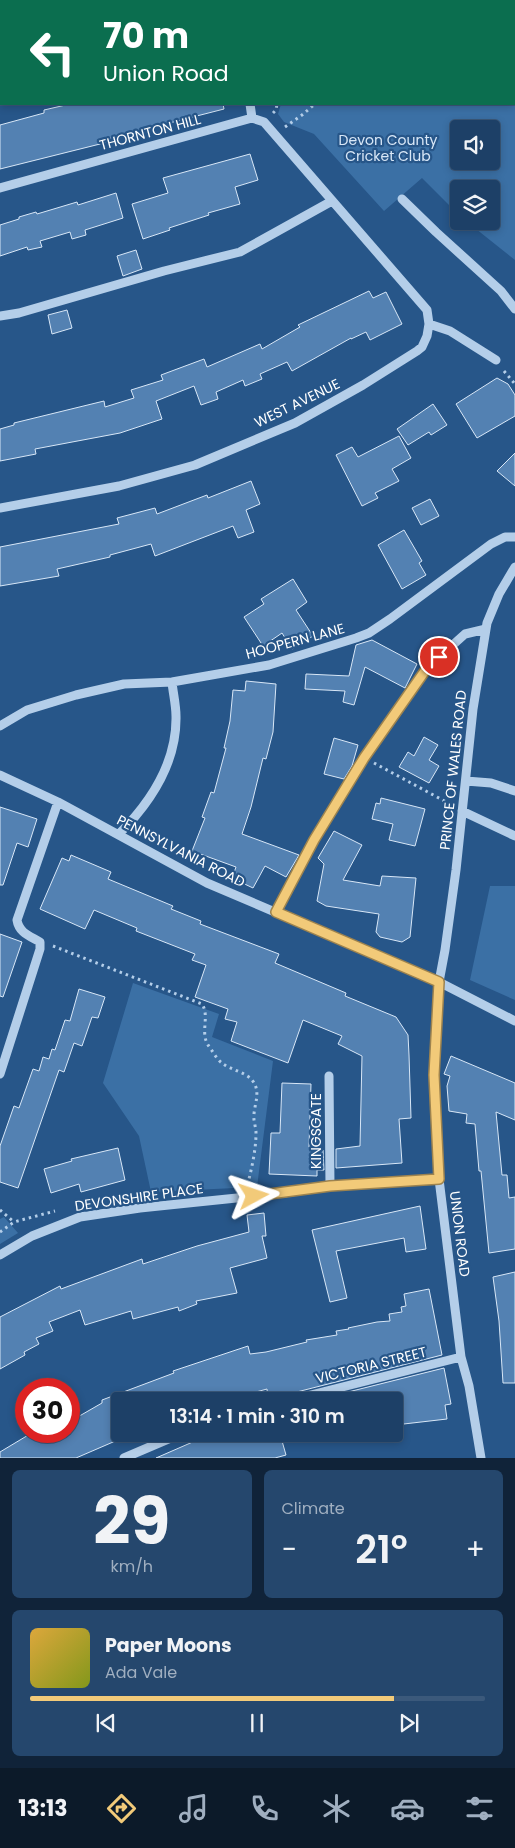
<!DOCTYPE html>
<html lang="en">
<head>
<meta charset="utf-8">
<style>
  :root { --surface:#1d4067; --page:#25476d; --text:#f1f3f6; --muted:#a0afc0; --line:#3b597b; --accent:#f2ca79 }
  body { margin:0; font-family:Poppins,sans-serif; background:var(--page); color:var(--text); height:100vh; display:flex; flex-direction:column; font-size:19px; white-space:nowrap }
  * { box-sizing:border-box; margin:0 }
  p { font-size:16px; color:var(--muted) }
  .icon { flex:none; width:28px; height:28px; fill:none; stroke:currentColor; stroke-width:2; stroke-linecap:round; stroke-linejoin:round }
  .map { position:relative; height:1458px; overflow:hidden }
  .side { display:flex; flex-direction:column; gap:12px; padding:12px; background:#102339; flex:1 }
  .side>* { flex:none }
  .banner { position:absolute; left:0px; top:0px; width:515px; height:105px; box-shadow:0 2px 8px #0003,0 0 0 1px var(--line); background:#0b6e4f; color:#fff; overflow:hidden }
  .tools { position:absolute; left:450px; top:120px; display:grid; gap:10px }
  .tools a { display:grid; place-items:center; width:50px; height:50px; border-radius:5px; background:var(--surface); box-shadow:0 2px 8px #0003,0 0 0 1px var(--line); font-size:25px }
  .speed { position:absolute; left:15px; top:1378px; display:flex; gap:10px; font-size:25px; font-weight:700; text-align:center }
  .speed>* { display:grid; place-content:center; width:65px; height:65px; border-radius:50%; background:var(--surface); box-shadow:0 2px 8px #0003,0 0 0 1px var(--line); line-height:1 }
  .speed .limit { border:8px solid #d22; background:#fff; color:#111 }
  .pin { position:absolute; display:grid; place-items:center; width:42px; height:42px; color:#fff; margin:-21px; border:2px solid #fff; border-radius:50%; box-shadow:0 1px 5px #0007 }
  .me { position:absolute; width:55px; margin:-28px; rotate:85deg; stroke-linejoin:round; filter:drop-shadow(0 0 4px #0008) }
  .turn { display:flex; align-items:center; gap:18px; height:105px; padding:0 20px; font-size:22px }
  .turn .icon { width:65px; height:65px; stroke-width:2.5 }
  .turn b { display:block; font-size:35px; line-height:42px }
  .big { font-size:38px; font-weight:600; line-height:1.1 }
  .side .tile { flex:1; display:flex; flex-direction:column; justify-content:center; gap:8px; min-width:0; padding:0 18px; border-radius:8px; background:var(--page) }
  .side .dial { align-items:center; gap:0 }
  .dial b { font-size:65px; line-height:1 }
  .song { display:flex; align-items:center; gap:15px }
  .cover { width:60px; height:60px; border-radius:8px; background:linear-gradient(135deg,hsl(40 70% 55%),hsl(70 70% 35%)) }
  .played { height:5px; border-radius:2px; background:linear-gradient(90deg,var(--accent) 80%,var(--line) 80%) }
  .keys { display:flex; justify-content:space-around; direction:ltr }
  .heat { display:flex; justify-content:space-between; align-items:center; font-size:28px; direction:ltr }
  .side .tiles { flex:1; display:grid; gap:12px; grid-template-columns:1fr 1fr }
  .tile:last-child { grid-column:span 2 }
  .trip { position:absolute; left:111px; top:1392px; width:292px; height:50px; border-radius:5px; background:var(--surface); box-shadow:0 2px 8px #0003,0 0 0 1px var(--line); font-weight:600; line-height:50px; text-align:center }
  .menu { display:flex; height:80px; justify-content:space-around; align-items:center; background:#0c1a29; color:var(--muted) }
  .menu .icon { width:35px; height:35px }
  .menu .on { color:var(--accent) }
  .menu b { font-size:22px; color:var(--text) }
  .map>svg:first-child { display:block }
</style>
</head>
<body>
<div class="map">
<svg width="515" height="1458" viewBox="0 0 515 1458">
  <rect width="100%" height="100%" fill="#275689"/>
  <path fill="#3b70a5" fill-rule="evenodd" d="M238 0H515V260L466 221H491V189H459V215L422 178 384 211 314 134 284 122 278 114 281 104H514V1ZM459 129H491V161H459Z
    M490 886H515V1000L470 980Z
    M133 983 219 1014 212 1037 273 1061 257 1187 151 1192 139 1136 103 1083Z
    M4 1217 18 1233 0 1244V1219Z"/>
  <path fill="#5381b2" stroke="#d8e7f7" d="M70 104H223L224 109 107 139 108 142 0 169V125L44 113V110Z
    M250 154 258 180 235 187 240 204 208 213 209 215 169 228 170 230 143 239 132 204 168 193 163 178Z
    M116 193 123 218 85 230 86 235 72 239 70 232 40 241 42 247 28 250 27 247 0 256V225L19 219V217L36 212 37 214 77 202 78 205Z
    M136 250 142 269 123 276 117 256Z
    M369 291 373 298 386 292 402 324 370 340 366 332 351 339V338L292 371 287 362 260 374 262 379 245 386 243 380 216 392 218 399 201 405 194 386 156 401 162 419 120 433 35 449 36 454 0 461V429L14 425V423L104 401 105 407 134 398 131 390 163 380 161 375 204 359 207 367 260 344 262 349 300 327 298 325Z
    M67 310 72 328 52 334 48 315Z
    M497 378 508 384 515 395V416L477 438 456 404Z
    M433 404 447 425 431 435 429 432 408 445 397 429Z
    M399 436 411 458 392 469 399 481 375 493 378 498 362 506 336 455 352 447 358 457Z
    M515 453V486L497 471Z
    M251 481 260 504 246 510 254 532 238 538 233 526 155 556 151 544 110 555V557L57 569 59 576 0 586V547L119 524 117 518 155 508 157 514 207 495 208 498Z
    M430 499 439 516 421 525 412 508Z
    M404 530 422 561 419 563 426 575 402 589 378 545Z
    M293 579 307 602 296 610 313 636 292 649 282 633 263 646 244 617 264 604 261 599Z
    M372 640 417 664 405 688 365 667 354 705 343 702 345 691 305 689 306 674 349 676 356 645Z
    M246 681 276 684 273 732 266 759 263 758 251 807 242 834 299 855 286 877 265 866 253 888 232 878 236 867 192 851 205 818 202 817 211 792 214 793 226 748H224L230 721 233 690 245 691Z
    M424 737 438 745 429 760 439 766 429 783 399 767 408 752 414 756Z
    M334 738 358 745 352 766 344 779 324 774Z
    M381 798 425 809 415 846 389 840 393 824 372 819 376 803 380 804Z
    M0 807 37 819 28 847 17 843 3 885H0Z
    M334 831 362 845 343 880 380 886 382 876 416 878 410 937 402 942 380 937 376 932 379 914 326 906 317 901 324 864 318 858Z
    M71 855 111 872 108 879 173 906 171 909 201 921 200 924 279 954 275 963 346 993 345 996 396 1017 408 1035 409 1055 411 1118 399 1119 402 1163 336 1168V1149L360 1146 362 1056 338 1044 342 1036 303 1020 288 1063 231 1041 237 1022 225 1019 228 1009 195 997 206 965 192 960 195 954 136 931 137 928 94 910 85 929 40 909 62 858 69 861Z
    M0 934 22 942 3 997 0 996Z
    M79 989 105 997 98 1018 92 1017 82 1046 74 1043 64 1072 59 1070 18 1188 0 1182V1146L14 1106 19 1108 33 1069 39 1071 43 1057 49 1059 52 1049 55 1050 65 1020 70 1021Z
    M451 1056 515 1083V1120L496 1112 502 1175H507L509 1198 515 1197V1249L489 1253 481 1171H479L475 1124 466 1123 467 1114 449 1111 447 1086 450 1076 444 1074Z
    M282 1083 311 1084 309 1147H318V1150H323L324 1170H317V1176L269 1174 271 1133H280Z
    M118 1148 125 1180 81 1192 79 1184 51 1193 44 1169 72 1161 71 1159Z
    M420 1206 426 1249 406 1252 404 1238 336 1251 347 1298 330 1302 312 1230Z
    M264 1213 266 1236H262L267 1258 230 1268 237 1293 196 1301 197 1304 179 1311 178 1307 133 1319 131 1311 85 1325 80 1310 49 1322 53 1331 36 1338 39 1344 24 1352 25 1355 0 1369V1317L60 1286 61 1289 142 1259 143 1264 197 1246 249 1232 247 1215Z
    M515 1272V1383H503L499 1321 493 1277Z
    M429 1289 442 1355 285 1395 282 1397 281 1401H268L267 1389 223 1401H120V1439L76 1458H0V1452L35 1431H69V1422L102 1403V1400L174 1373 173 1371 248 1346 250 1354 266 1352 307 1342 306 1340 337 1335 336 1331 349 1329 348 1328 377 1322 390 1321 389 1314 402 1312 401 1307 406 1306 404 1294Z
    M444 1368 451 1404 445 1405 447 1419 395 1425V1401H312Z
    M211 1434H280L286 1455 275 1458H156Z"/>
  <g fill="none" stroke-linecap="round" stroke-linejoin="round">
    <path stroke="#b4cee9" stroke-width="3" stroke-dasharray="2.5 4" stroke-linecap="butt" d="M410 1 411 0
      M273 113 276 110 277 104
      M285 127 302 115 315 104
      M504 371 515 384
      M374 763 450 804
      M53 946 202 1004C210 1016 200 1032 208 1045 212 1050 217 1060 222 1063 231 1070 245 1072 252 1080 261 1091 255 1102 254 1114 253 1120 256 1127 256 1133 256 1149 252 1167 248 1183
      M0 1210 14 1222
      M0 1232 14 1222 55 1211"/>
    <path stroke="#b4cee9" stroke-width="9" d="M220 0 221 1
      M92 1 96 0
      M0 85H1
      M250 104 252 118
      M0 188 252 118 264 122 427 310 429 324 427 336 422 347 417 351 363 385 295 423 195 465 119 486 0 508
      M402 199 436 232 501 291 515 309
      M0 316 19 313 164 271 240 252 332 201
      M429 324 450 331 496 360
      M0 726 27 710 76 695 124 684 172 682 269 665 356 638 369 633 390 619 491 544 505 537H515
      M0 775 58 802 207 883 439 982 515 1021
      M466 781 491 783 515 791
      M462 811 515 836
      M119 834C150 803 177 762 176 716 176 705 173 693 172 682
      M276 912 314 840 364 758 427 668 465 634 486 629
      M0 1074 40 949V942C30 936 19 933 17 920L58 802
      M329 1076 330 1186
      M0 1255 32 1236 80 1217 140 1208 284 1193 330 1186 439 1179
      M287 1401 461 1357
      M124 1458 180 1434
      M481 1458 469 1386 461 1357 439 1179 434 1075 439 982 445 950 456 870 473 709 487 623 499 594 515 567"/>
  </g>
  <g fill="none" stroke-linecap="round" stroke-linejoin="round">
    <defs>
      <path id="route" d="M254 1196 330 1186 439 1179 434 1075 439 982 276 912 314 840 364 758 427 668 439 657"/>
    </defs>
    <use href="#route" stroke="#9d834f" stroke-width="12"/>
    <use href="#route" stroke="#f2ca79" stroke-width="9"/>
  </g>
  <g text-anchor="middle" stroke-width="4.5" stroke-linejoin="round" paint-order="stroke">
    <g font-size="14" fill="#fff" stroke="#275689">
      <text transform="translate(150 132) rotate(-15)" y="5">THORNTON HILL</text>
      <text transform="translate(297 403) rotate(-26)" y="5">WEST AVENUE</text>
      <text transform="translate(295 641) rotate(-15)" y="5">HOOPERN LANE</text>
      <text transform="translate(453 770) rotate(-84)" y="5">PRINCE OF WALES ROAD</text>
      <text transform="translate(181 851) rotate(27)" y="5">PENNSYLVANIA ROAD</text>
      <text transform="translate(316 1131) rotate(-90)" y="5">KINGSGATE</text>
      <text transform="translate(139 1197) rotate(-8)" y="5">DEVONSHIRE PLACE</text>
      <text transform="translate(460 1234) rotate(83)" y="5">UNION ROAD</text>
      <text transform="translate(371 1365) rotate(-14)" y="5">VICTORIA STREET</text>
    </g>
    <g font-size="14" fill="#d8e7f7" stroke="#275689">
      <text x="388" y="145">Devon County<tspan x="388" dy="16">Cricket Club</tspan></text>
    </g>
  </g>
</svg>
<div class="tools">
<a><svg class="icon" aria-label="sound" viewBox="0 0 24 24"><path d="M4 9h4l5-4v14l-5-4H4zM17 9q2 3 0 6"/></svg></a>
<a><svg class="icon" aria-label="layers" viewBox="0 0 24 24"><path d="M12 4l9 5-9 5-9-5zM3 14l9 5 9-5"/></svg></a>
</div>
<div class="speed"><div class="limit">30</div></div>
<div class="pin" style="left:439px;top:657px;background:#d93025"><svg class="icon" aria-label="arrive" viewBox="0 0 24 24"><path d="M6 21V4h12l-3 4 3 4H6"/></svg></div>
<svg class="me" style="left:254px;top:1196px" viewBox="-20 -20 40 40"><path d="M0-17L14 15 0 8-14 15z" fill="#f2ca79" stroke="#fff" stroke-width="4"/></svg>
<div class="trip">13:14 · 1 min · 310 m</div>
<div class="banner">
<div class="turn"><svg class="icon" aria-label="left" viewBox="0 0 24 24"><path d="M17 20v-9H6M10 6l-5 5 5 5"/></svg><div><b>70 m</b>Union Road</div></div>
</div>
</div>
<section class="side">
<div class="tiles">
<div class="tile dial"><b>29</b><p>km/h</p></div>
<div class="tile"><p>Climate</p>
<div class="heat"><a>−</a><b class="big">21°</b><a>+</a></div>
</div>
<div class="tile">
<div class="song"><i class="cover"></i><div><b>Paper Moons</b><p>Ada Vale</p></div></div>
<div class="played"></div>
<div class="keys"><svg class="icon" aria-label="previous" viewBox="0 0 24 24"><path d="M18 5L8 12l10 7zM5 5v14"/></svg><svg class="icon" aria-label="pause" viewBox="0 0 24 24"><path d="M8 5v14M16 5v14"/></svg><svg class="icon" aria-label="next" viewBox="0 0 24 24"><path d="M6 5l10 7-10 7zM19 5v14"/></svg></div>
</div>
</div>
</section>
<nav class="menu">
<b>13:13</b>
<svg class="icon on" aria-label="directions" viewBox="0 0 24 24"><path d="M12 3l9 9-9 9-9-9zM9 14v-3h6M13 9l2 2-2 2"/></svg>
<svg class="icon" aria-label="music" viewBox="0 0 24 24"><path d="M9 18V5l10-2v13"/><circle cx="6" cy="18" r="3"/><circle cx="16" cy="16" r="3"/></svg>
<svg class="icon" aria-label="phone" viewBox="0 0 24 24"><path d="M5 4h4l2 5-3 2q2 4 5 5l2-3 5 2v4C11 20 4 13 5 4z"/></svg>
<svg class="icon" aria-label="climate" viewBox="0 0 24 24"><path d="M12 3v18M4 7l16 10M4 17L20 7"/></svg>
<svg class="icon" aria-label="car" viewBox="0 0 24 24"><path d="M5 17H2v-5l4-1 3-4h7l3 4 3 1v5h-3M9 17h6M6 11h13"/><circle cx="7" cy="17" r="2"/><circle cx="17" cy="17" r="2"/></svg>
<svg class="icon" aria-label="filters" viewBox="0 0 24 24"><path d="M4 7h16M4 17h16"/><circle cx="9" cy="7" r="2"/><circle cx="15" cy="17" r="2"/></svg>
</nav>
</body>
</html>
